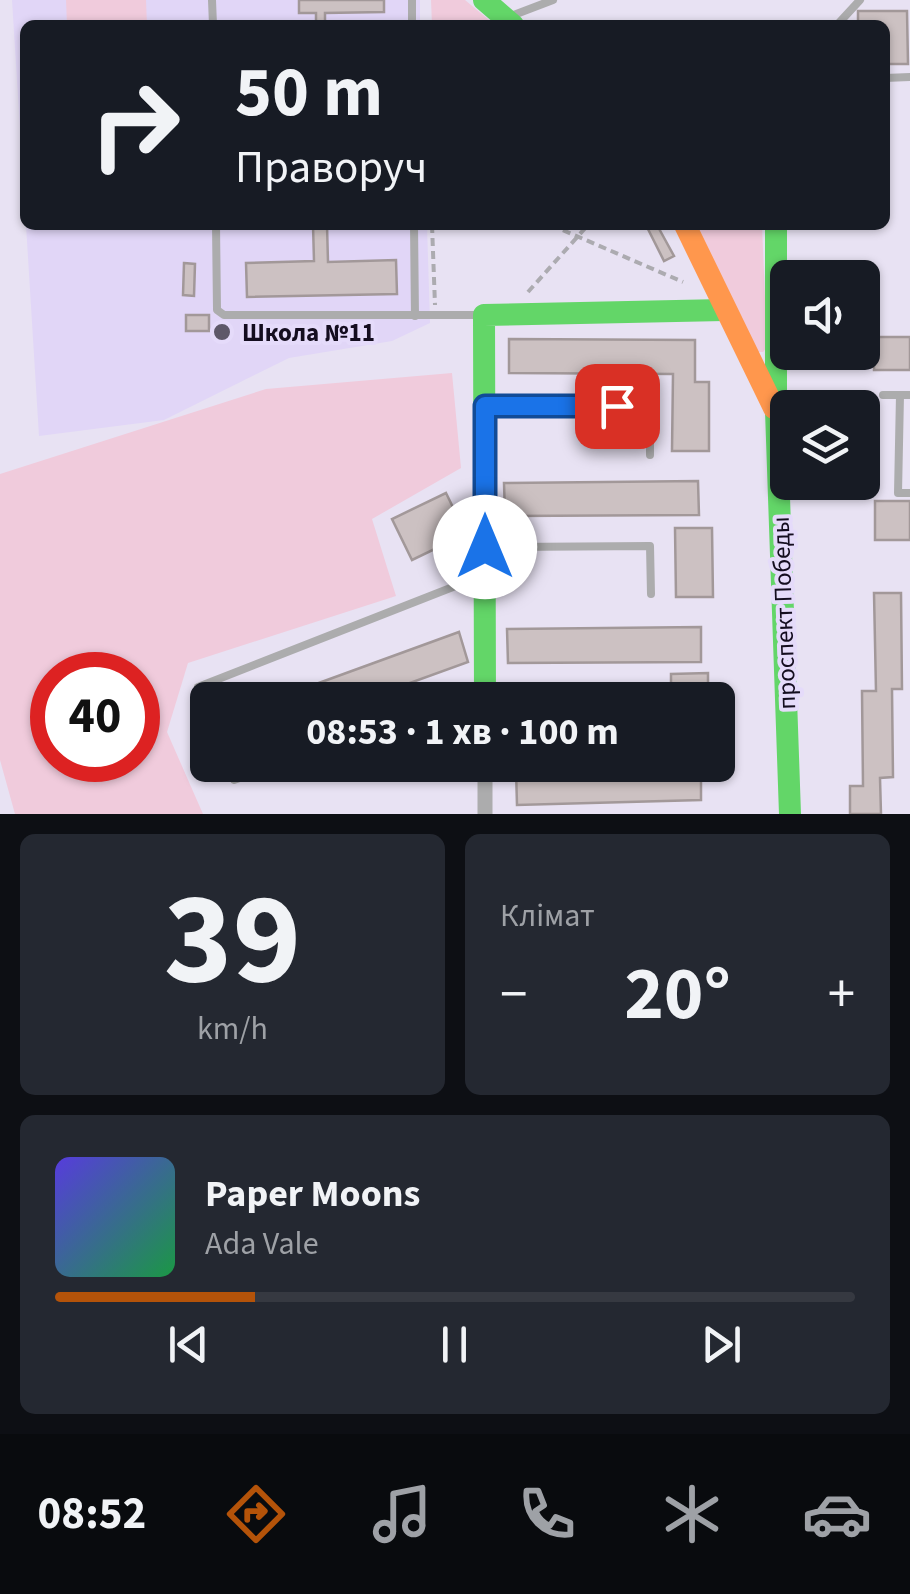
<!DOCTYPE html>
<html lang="uk">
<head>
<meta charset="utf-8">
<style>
  :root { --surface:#171b24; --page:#242831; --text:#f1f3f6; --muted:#9ea1a6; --line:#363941; --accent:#b45309 }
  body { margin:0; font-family:"Source Sans 3",sans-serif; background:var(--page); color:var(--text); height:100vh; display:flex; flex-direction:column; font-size:38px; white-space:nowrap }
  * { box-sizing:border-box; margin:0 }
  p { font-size:32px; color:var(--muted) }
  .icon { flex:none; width:55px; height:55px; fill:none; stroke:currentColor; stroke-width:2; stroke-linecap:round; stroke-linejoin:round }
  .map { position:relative; height:814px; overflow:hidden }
  .side { display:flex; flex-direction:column; gap:20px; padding:20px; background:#0d0f14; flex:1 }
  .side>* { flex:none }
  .top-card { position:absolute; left:20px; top:20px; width:870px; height:210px; border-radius:15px; box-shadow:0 2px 8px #0004; background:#171b24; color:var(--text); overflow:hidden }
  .tools { position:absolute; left:770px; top:260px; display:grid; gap:20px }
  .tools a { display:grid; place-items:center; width:110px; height:110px; border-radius:15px; background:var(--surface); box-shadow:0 2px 8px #0004; font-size:50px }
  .speed { position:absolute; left:30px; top:652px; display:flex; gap:20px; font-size:50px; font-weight:700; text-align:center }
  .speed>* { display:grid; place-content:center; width:130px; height:130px; border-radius:50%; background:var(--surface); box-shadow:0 2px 8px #0004; line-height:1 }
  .speed .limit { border:15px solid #d22; background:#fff; color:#111 }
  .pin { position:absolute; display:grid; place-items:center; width:85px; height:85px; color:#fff; margin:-42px; border-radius:20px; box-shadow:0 5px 15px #0006 }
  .me { position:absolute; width:110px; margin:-55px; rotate:0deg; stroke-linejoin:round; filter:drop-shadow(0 0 8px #0008) }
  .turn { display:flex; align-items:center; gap:35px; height:210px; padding:0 50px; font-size:45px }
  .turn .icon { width:130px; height:130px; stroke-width:2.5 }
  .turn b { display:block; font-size:70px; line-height:85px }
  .big { font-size:75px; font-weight:700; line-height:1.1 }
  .side .widget { flex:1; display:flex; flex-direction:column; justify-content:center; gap:15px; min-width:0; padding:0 35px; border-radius:15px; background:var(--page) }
  .side .dial { align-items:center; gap:0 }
  .dial b { font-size:130px; line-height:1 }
  .song { display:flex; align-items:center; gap:30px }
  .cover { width:120px; height:120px; border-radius:15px; background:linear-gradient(135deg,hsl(250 70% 55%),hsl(140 70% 35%)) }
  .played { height:10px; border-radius:5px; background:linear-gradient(90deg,var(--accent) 25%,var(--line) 25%) }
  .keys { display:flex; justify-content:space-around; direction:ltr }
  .heat { display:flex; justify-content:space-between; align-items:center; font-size:55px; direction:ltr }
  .side .tiles { flex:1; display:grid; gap:20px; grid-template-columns:1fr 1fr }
  .widget:last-child { grid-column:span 2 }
  .trip { position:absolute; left:190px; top:682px; width:545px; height:100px; border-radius:15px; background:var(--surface); box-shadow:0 2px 8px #0004; font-weight:700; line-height:100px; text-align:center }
  .dock { display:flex; height:160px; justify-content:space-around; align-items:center; background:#090b0e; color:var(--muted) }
  .dock .icon { width:70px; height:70px }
  .dock .active { color:var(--accent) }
  .dock b { font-size:45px; color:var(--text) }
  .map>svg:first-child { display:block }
</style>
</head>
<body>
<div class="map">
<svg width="910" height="814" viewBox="0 0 910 814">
  <rect width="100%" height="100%" fill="#e8e2f3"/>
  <path fill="#e1d6f7" d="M12 0H420V25H25V208Z
    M26 225H427L430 323 392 341 289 358 164 420 39 436Z"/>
  <path fill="#f0cbdc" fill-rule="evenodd" d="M66 0H146L147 25H67Z
    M431 0H465L495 25H432Z
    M694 225H762L767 347 763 352H758Z
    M452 373 461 468 372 519 396 596 188 663 167 732 203 814H15L0 760V474L266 389ZM52 675H138V760H52Z"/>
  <path fill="#ccc1c2" stroke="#a29899" stroke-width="2.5" d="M299 0H384V12L325 13V25H316V13H299Z
    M858 11H907L908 64H885V25H858Z
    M313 225H327L328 262 396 260 397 294 247 297 246 263 314 261Z
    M657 225 674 256 664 261 648 229Z
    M184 263 195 264 194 296 183 295Z
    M186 315H209V331H186Z
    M874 337H910V370H874Z
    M509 339 695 340V382H709V451H672L673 374 509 373Z
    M698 481 699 515 505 516 504 483Z
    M446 493 466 534 412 560 392 519Z
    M875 501H910V540H875Z
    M675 528H712L713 597H676Z
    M874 593H901L902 689H892L893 777 880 778 881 814H850V786H863L862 691H876Z
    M701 627V662L508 663 507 629Z
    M459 632 468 662 363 700H272Z
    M708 673V700H671V674Z
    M701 766V800L517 805 516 770Z"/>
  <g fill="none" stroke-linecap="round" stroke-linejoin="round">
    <path stroke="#acabb0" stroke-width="4" stroke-dasharray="8 5" stroke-linecap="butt" d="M432 225 435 305
      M551 225 683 282
      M528 292 588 225"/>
    <path stroke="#acacad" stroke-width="8" d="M212 0 213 25
      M412 0V25
      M511 16 553 0
      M837 25 860 0
      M885 78 910 77
      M885 176V200
      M216 225 217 310 224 315H480
      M414 225 415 316
      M883 395H910
      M900 395 898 493H910
      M490 406H650V455
      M490 547 650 546 651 594
      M198 687 481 576
      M457 700 485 690 651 689V700
      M234 780 276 765"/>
    <path stroke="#acacad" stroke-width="15" d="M485 814V765"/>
    <path stroke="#63d668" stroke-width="22" d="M484 0 513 25
      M776 225V411L790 814
      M485 700 484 315 724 310"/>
    <path stroke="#ff974d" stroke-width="22" d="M685 225 774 408"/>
  </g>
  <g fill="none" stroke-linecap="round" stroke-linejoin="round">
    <defs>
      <path id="route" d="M485 547V406H617"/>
    </defs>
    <use href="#route" stroke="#114b97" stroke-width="25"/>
    <use href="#route" stroke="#1a73e8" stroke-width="18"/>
  </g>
  <circle fill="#5e5869" stroke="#e5dbfa" stroke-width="4" cx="222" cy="332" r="10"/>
  <g text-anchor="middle" stroke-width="8" stroke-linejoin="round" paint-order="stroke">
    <g font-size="25" font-weight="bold" fill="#140d1f" stroke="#e5dbfa" text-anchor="start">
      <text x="242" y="341">Школа №11</text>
    </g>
    <g font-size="25" fill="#140d1f" stroke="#e5dbfa">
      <text transform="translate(783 613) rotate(-92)" y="9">проспект Победы</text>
    </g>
  </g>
</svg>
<div class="tools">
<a><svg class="icon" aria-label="sound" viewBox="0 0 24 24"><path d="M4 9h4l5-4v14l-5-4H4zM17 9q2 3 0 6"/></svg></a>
<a><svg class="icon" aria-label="layers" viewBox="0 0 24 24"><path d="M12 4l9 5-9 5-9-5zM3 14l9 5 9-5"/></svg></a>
</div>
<div class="speed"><div class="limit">40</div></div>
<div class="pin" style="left:617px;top:406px;background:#d93025"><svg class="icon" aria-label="arrive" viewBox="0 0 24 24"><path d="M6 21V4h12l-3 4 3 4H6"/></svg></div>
<svg class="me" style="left:485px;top:547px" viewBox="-20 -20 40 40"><circle r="19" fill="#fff"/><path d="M0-13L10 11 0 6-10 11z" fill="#1a73e8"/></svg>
<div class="trip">08:53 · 1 хв · 100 m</div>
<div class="top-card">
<div class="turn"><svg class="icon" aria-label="right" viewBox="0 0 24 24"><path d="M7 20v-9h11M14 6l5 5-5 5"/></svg><div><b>50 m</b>Праворуч</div></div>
</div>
</div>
<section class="side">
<div class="tiles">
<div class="widget dial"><b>39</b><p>km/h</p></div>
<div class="widget"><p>Клімат</p>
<div class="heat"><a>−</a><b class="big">20°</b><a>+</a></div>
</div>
<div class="widget">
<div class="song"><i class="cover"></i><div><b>Paper Moons</b><p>Ada Vale</p></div></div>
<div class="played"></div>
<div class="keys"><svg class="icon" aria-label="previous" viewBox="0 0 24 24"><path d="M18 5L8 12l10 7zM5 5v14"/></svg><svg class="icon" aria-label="pause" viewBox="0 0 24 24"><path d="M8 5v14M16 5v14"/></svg><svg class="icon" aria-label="next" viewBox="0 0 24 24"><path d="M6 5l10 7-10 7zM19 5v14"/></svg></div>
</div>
</div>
</section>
<nav class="dock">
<b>08:52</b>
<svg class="icon active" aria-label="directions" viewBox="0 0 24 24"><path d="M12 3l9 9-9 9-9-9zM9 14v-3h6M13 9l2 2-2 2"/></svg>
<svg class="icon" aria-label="music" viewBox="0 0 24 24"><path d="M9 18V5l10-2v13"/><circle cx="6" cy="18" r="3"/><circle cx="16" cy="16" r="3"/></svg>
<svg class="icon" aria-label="phone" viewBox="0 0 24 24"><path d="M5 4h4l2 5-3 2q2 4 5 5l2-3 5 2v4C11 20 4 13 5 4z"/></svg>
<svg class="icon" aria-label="climate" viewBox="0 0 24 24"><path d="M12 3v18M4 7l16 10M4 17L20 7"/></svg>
<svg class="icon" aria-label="car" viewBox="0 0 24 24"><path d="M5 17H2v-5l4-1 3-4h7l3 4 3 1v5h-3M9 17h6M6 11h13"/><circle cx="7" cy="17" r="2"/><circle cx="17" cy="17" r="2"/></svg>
</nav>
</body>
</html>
